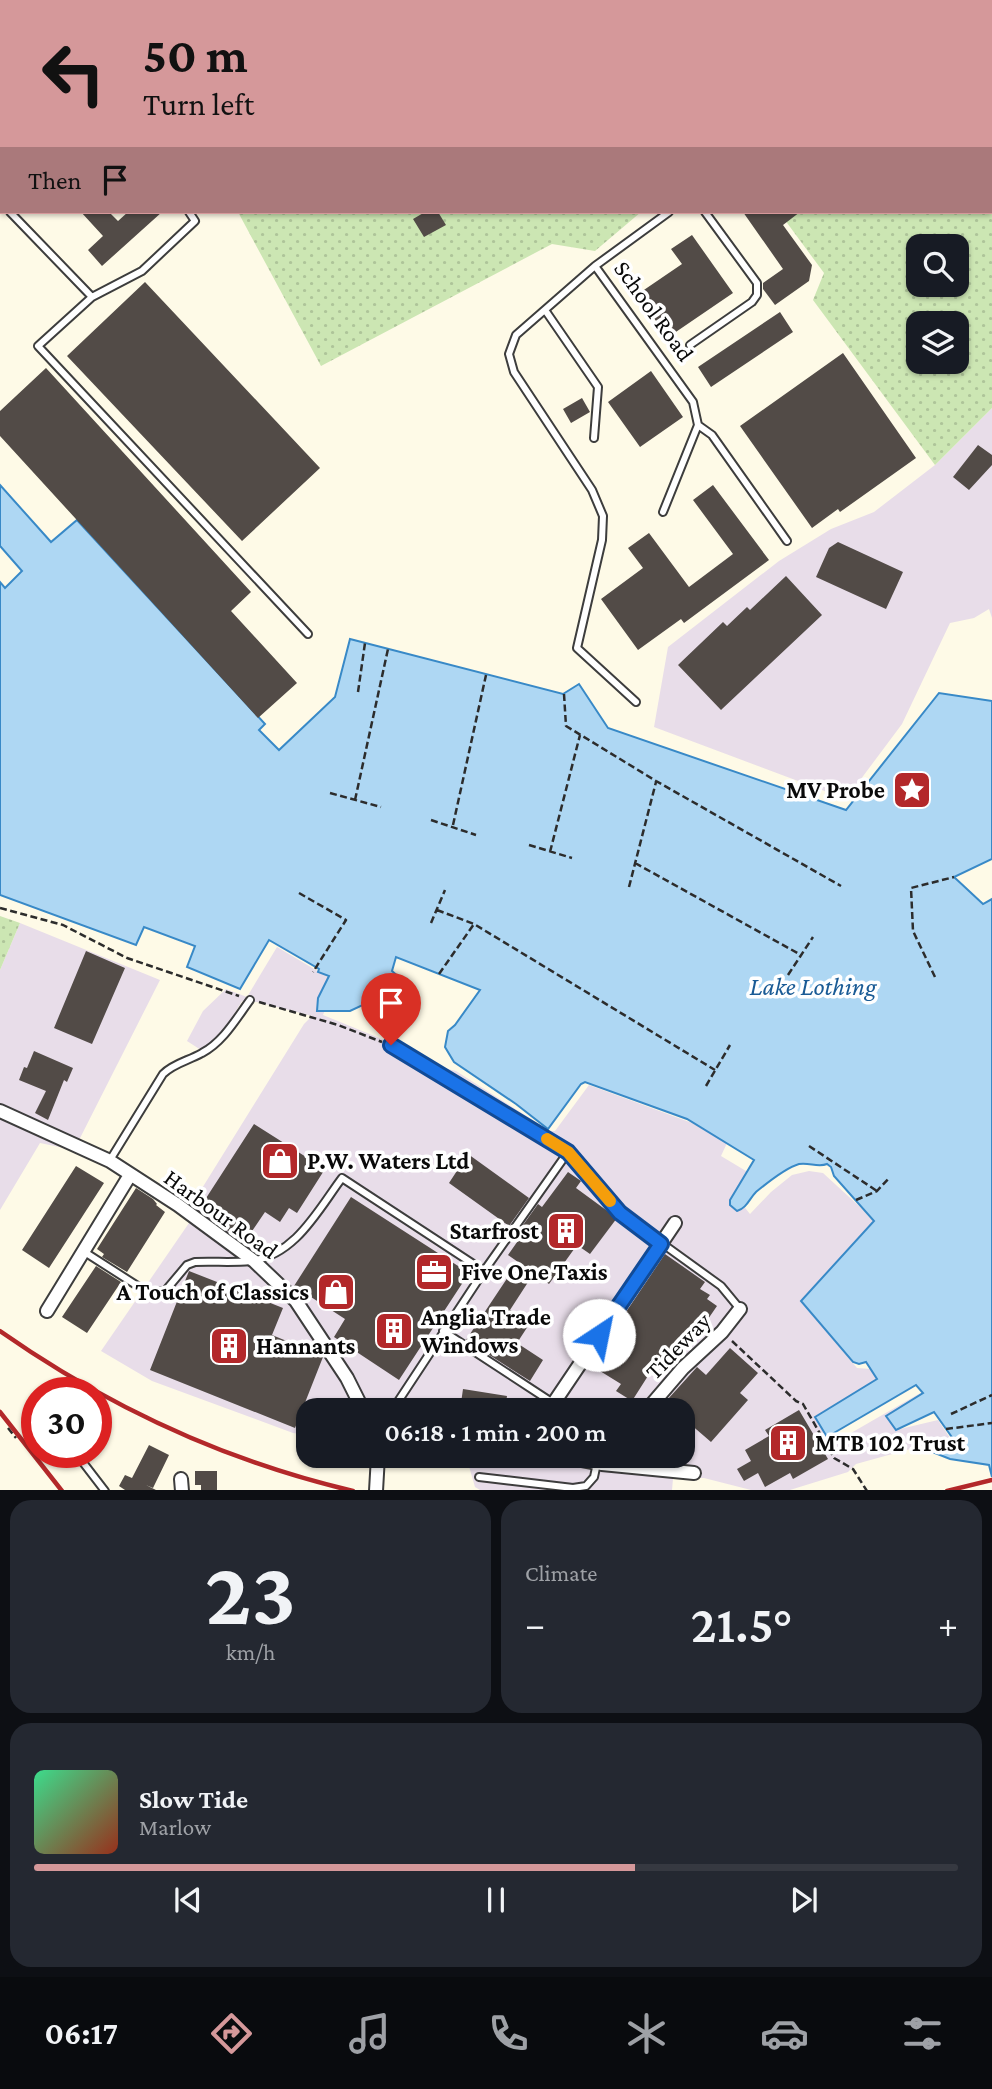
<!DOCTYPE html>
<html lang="en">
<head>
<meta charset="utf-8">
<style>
  :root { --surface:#171b24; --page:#242831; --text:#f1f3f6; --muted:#9ea1a6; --line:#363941; --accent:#d5989a }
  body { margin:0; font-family:"Crimson Pro",serif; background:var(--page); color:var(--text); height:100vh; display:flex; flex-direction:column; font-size:26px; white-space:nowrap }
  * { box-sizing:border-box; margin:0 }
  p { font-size:23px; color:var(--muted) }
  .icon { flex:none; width:38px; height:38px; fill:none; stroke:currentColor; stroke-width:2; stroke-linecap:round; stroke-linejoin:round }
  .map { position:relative; height:1490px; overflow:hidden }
  .drawer { display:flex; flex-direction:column; gap:10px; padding:10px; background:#0d0f14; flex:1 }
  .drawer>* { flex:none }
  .top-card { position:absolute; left:0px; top:0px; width:992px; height:214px; box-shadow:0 2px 5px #0004; background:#d5989a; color:#111; overflow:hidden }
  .buttons { position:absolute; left:906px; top:234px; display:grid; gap:14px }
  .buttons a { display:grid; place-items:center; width:63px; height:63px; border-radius:14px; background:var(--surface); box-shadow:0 2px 5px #0004; font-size:35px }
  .speed { position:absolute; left:21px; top:1377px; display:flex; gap:14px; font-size:35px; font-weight:700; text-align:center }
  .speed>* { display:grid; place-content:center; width:91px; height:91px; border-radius:50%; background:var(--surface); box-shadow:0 2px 5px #0004; line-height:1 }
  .speed .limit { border:10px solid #d22; background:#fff; color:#111 }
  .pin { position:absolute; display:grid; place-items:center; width:60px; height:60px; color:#fff; margin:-72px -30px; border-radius:50% 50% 50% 0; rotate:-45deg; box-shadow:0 0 7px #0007 }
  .pin .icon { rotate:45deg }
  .me { position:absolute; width:77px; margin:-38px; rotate:34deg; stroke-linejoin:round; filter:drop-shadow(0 0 5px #0008) }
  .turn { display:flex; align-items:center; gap:24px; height:147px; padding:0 28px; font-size:32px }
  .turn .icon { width:91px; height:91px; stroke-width:2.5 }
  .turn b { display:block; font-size:49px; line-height:60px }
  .then { display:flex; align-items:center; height:66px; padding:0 28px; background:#0003; gap:14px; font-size:26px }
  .big { font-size:52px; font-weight:600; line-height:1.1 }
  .drawer .card { flex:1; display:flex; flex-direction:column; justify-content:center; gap:10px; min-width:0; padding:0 24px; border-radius:21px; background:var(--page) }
  .drawer .dial { align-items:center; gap:0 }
  .dial b { font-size:91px; line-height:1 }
  .song { display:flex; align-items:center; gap:21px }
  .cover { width:84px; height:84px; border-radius:10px; background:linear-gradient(135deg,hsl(150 70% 55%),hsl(10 70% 35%)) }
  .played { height:7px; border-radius:4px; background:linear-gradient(90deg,var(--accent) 65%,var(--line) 65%) }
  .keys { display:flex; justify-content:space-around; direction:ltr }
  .heat { display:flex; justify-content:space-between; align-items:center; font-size:38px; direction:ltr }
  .drawer .tiles { flex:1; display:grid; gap:10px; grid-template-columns:1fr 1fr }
  .card:last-child { grid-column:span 2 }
  .trip { position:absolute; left:296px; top:1398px; width:399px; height:70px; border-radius:21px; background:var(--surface); box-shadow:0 2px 5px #0004; font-weight:600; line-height:70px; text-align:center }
  .tab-bar { display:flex; height:112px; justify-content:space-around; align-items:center; background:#090b0e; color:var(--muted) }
  .tab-bar .icon { width:49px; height:49px }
  .tab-bar .selected { color:var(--accent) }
  .tab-bar b { font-size:32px; color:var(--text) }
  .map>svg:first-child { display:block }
</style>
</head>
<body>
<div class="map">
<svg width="992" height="1491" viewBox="0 0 992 1491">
  <defs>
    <pattern id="grass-dots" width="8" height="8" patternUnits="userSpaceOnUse" patternTransform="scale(1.75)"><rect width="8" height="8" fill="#cce6b3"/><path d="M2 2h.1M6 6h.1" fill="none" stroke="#aec499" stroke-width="1.8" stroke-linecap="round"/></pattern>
  </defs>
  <rect width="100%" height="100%" fill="#fefae7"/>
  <path fill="#e8dde9" d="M992 408V618L989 609 974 618 950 623 902 724 846 799 654 727 668 647 779 561 831 529 874 512 935 465Z
    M20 923 160 980 74 1150 40 1143 0 1210V970Z
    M277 947 336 982 323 1015 399 1046 431 1065 456 1071 550 1131H555L589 1085 692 1123 727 1143 721 1156 751 1174 738 1199 750 1214 771 1192 792 1175 809 1171 823 1173 860 1207 877 1226 805 1306 857 1368 871 1369 880 1383 818 1422 832 1444 922 1392 926 1397 890 1421 896 1430 938 1420 950 1438 856 1464 848 1472 790 1490H751L704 1478 673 1479 672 1490H480L475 1487 466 1456H682V1410H308V1435L293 1433 152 1381 101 1351 189 1223 191 1206 304 1024 312 1016 257 1002 242 1001 217 1043 204 1052 187 1041 203 1011 226 989 247 997Z"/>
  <path fill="url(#grass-dots)" fill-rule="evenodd" d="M125 0H540L541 2H126Z
    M992 6V408L935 465 813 300 824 273 779 212H990ZM919 247H957V285H919ZM919 324H957V362H919Z
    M238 212H641L595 251 552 244 321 366Z
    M0 916 20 923 0 970Z"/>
  <path fill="#aed7f3" stroke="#3889c7" stroke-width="2" d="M0 485 51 542 77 520 265 724 259 730 279 750 335 697 350 639 563 694 579 684 608 728 846 810 939 693 992 701V859L954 877 983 904 992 899V1477L989 1465 950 1459 930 1451 956 1443 934 1412 896 1430 886 1416 923 1393 916 1385 827 1437 815 1417 877 1379 866 1362 859 1364 853 1362 801 1301 874 1221 834 1176 831 1167 827 1164C818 1168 809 1162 799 1164 785 1168 767 1183 756 1192 749 1199 747 1208 737 1211L730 1205V1200L754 1160 687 1119 585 1082 581 1084 548 1129 516 1104 454 1062 445 1047 448 1031 455 1025 480 990 396 957 392 971 402 980 395 990 350 1011H317L318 998 329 976 318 972 319 969 269 940 240 989 187 967 195 946 144 927 136 945 0 895V582L5 588 22 571 0 546Z"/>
  <path fill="#524b47" d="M81 212H109L118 221 128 212H162L102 266 88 250 103 236Z
    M425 212H438L446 225 424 237 413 219Z
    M743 212H800L783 225 812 265 809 281 775 305 763 289V283L783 269Z
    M692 235 733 293 667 338 638 294 682 264 671 249Z
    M145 282 320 468 242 541 67 356Z
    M780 312 793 332 711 387 698 367Z
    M843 353 916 458 840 512 838 509 812 528 740 426Z
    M46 368 251 592 231 611 297 683 258 718 0 436V411Z
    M651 371 683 417 640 447 608 402Z
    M582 398 590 412 571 423 563 409Z
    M978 445 992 455V465L969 490 953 477Z
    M713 485 769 560 684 623 681 619 638 650 601 599 643 568 628 548 649 533 689 587 733 554 693 500Z
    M838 542 903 572 886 609 816 577 829 548Z
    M786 576 822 615 721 710 678 665 723 622 727 626 747 607 750 610Z
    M86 951 125 968 92 1044 54 1028Z
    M34 1051 73 1068 67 1082 64 1080 48 1120 35 1113 46 1091 19 1080 24 1067 27 1068Z
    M254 1124 325 1169 297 1213 289 1208 280 1222 265 1212 244 1243 199 1209Z
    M468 1154 529 1198 509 1226 449 1183Z
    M76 1166 104 1183 49 1268 22 1250Z
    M568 1172 581 1181 576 1188 617 1218 590 1254 577 1245 549 1284 534 1273 510 1310 530 1323 517 1343 543 1360 530 1381 466 1340 518 1262 508 1255 522 1235 518 1232 538 1204 542 1207Z
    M136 1188 153 1199 157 1204 156 1205 165 1212 127 1272 102 1257 104 1254 97 1249Z
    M351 1197 469 1273 399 1380 334 1337 345 1319 294 1286Z
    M665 1254 705 1282 700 1289 710 1295 707 1299 717 1306 688 1348 677 1341 664 1359 655 1369 653 1368 632 1401 616 1391 621 1384 600 1371 603 1367 593 1361Z
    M96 1266 121 1282 87 1333 62 1317Z
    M189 1271 283 1308 272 1335 321 1355 323 1357 295 1428 150 1370Z
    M730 1348 758 1373 740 1393 748 1400 711 1442 682 1417V1410H658L697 1367 706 1375Z
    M463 1389 507 1396 505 1410H460Z
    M799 1410 828 1459 793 1479 790 1473 765 1487 758 1473 744 1481 737 1469 751 1461 745 1450 769 1436 765 1430Z
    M149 1445 169 1455 153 1488 146 1485 156 1490H125L119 1486 125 1475 132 1478Z
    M195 1471H217V1490H201V1485H195Z"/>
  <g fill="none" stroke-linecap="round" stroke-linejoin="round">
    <defs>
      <path id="lane" d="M70 0 71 2
        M20 2 21 0
        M0 3 2 4
        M0 92 2 90
        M0 201 2 203
        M10 212 92 297 38 346 308 634
        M595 266 516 335 509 354 514 372 592 490 603 516 602 540 577 648 636 702
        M92 297 142 271 195 221 189 212
        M545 310 598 387 594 438
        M690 345 752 302 757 295V283L705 212
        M698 425 712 435 787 541
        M663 512 698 425 693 402 595 266 669 212
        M392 1045 568 1152 620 1213 721 1286 740 1309
        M110 1160 163 1074C174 1063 188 1061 202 1053 223 1042 236 1019 250 1000
        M83 1251 147 1292 154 1293 166 1290 187 1265 195 1262C213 1261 232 1263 250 1261 295 1256 318 1210 342 1178L484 1271 397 1403 389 1410
        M484 1271 568 1152
        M443 1331 553 1403
        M75 1452 105 1491
        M479 1477 573 1488 586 1486 594 1477 597 1463"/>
      <path id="street" d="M975 2 978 0
        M0 1111 110 1161 178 1205 254 1261 296 1301 347 1378 363 1410
        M47 1311 130 1175
        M549 1410 675 1223
        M647 1410 683 1368 722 1332 740 1309
        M560 1456 602 1464 694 1473
        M181 1479 182 1491
        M376 1491 378 1456"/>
    </defs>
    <use href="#lane" stroke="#3d3d3d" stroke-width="10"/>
    <use href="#street" stroke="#3d3d3d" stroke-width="16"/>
    <path stroke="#2c2c2c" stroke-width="2.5" stroke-dasharray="7 3.5" stroke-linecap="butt" d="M358 692 365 643
      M564 694 566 726 656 781 841 886
      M330 793 381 807
      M355 800 388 649
      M431 820 476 835
      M453 825 486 675
      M529 845 572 858
      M550 852 580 735
      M635 863 801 955
      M629 887 656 782
      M299 893 346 920 313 972
      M0 908 63 925 127 958 239 996
      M437 910 474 924 715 1070
      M431 923 445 890
      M439 974 474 924
      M788 975 813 937
      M935 977 913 931 911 888 954 877
      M259 1002 338 1025 382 1042
      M706 1086 730 1045
      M809 1146 877 1191
      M856 1200 877 1191 890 1177
      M732 1341 796 1401 803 1404 834 1458 853 1469 867 1491
      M951 1414 992 1395
      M8 1428 16 1438
      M946 1429 992 1423"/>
    <use href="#lane" stroke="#fff" stroke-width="6"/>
    <use href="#street" stroke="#fff" stroke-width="12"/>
    <path stroke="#b3282a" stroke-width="4.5" d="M0 1331C107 1406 225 1461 353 1491
      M0 1412 62 1491
      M947 1491 992 1480"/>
  </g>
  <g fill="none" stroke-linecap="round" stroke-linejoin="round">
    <defs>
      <path id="route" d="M391 1045 568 1152 620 1213 661 1244 599 1335"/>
    </defs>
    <use href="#route" stroke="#114b97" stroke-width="18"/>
    <use href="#route" stroke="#1a73e8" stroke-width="12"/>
    <path stroke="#f59e0b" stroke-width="12" d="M547 1139 568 1152 610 1201"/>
  </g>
  <defs>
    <symbol id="sight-square" viewBox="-11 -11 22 22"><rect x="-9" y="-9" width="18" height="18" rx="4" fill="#b3282a" stroke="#fff"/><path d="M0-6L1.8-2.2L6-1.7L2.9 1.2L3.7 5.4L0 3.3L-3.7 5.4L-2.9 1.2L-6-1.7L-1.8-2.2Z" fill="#fff"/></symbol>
    <symbol id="shop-square" viewBox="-11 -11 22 22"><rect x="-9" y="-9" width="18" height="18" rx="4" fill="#b3282a" stroke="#fff"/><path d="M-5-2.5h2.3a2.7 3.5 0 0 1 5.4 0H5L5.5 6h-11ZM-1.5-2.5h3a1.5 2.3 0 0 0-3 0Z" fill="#fff"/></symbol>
    <symbol id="building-square" viewBox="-11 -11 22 22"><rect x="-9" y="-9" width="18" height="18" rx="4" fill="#b3282a" stroke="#fff"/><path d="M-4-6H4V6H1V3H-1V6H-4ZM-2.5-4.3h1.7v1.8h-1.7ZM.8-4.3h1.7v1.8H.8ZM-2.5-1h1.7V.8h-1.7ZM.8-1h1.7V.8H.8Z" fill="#fff"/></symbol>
    <symbol id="office-square" viewBox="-11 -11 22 22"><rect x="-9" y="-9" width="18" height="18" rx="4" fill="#b3282a" stroke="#fff"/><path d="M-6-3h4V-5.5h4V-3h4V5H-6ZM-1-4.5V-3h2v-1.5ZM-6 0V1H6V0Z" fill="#fff"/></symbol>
  </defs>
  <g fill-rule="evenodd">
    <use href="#sight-square" x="890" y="768" width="44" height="44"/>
    <use href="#shop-square" x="258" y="1139" width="44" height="44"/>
    <use href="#building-square" x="544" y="1209" width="44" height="44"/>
    <use href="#office-square" x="412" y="1250" width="44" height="44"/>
    <use href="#shop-square" x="314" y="1270" width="44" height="44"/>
    <use href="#building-square" x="372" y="1309" width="44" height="44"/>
    <use href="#building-square" x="207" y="1324" width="44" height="44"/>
    <use href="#building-square" x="766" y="1421" width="44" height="44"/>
  </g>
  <g text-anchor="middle" stroke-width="7" stroke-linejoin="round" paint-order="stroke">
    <g font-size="24" fill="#0a0a0a" stroke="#fff">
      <text transform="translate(654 311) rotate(54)" y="8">School Road</text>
      <text transform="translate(221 1214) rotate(36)" y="8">Harbour Road</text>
      <text transform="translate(678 1346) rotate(-46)" y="8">Tideway</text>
    </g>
    <g font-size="24" font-weight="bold" fill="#0a0a0a" stroke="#fff" text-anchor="start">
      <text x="885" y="798" text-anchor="end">MV Probe</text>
      <text x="307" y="1169">P.W. Waters Ltd</text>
      <text x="539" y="1239" text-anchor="end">Starfrost</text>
      <text x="461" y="1280">Five One Taxis</text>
      <text x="309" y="1300" text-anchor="end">A Touch of Classics</text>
      <text x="421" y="1325">Anglia Trade<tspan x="421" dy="28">Windows</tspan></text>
      <text x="256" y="1354">Hannants</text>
      <text x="815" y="1451">MTB 102 Trust</text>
    </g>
    <g font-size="26" font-style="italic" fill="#1a5b95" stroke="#fff">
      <text x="813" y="995">Lake Lothing</text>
    </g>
  </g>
</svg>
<div class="buttons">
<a><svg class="icon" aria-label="search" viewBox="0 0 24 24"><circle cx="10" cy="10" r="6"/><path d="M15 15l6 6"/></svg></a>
<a><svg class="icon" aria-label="layers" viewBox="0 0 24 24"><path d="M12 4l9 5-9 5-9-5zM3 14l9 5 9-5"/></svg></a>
</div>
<div class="speed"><div class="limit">30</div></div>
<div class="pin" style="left:391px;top:1045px;background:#d93025"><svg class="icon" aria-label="arrive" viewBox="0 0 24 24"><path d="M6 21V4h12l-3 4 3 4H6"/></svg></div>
<svg class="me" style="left:599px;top:1335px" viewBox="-20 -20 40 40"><circle r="19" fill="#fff"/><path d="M0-13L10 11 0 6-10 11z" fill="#1a73e8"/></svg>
<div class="trip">06:18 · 1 min · 200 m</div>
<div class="top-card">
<div class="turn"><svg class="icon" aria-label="left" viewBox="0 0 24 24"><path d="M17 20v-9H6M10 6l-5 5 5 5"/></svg><div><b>50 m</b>Turn left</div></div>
<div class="then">Then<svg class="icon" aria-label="arrive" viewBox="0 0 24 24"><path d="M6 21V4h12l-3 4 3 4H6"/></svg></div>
</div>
</div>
<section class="drawer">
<div class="tiles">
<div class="card dial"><b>23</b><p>km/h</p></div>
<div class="card"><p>Climate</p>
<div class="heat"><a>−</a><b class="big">21.5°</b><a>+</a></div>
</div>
<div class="card">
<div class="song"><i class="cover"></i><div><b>Slow Tide</b><p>Marlow</p></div></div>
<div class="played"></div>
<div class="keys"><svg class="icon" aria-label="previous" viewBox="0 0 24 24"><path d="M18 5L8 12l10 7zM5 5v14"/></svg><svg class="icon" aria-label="pause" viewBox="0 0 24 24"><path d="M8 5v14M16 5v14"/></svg><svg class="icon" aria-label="next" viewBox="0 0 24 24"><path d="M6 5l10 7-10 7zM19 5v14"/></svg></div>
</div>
</div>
</section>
<nav class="tab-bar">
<b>06:17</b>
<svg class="icon selected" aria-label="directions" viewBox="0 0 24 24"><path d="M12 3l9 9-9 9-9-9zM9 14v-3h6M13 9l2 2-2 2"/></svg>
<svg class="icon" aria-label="music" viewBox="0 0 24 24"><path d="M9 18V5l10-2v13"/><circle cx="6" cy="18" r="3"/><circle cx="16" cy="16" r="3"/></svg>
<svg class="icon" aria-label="phone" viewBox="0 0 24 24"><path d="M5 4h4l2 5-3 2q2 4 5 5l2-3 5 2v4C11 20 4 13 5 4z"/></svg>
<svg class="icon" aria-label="climate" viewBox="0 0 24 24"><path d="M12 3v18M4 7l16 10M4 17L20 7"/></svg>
<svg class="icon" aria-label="car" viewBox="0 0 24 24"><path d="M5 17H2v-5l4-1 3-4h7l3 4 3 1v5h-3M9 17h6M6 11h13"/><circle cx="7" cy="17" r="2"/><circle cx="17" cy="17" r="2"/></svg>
<svg class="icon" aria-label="filters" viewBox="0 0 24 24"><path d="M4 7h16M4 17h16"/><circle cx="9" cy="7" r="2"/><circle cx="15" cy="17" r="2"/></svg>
</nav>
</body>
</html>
